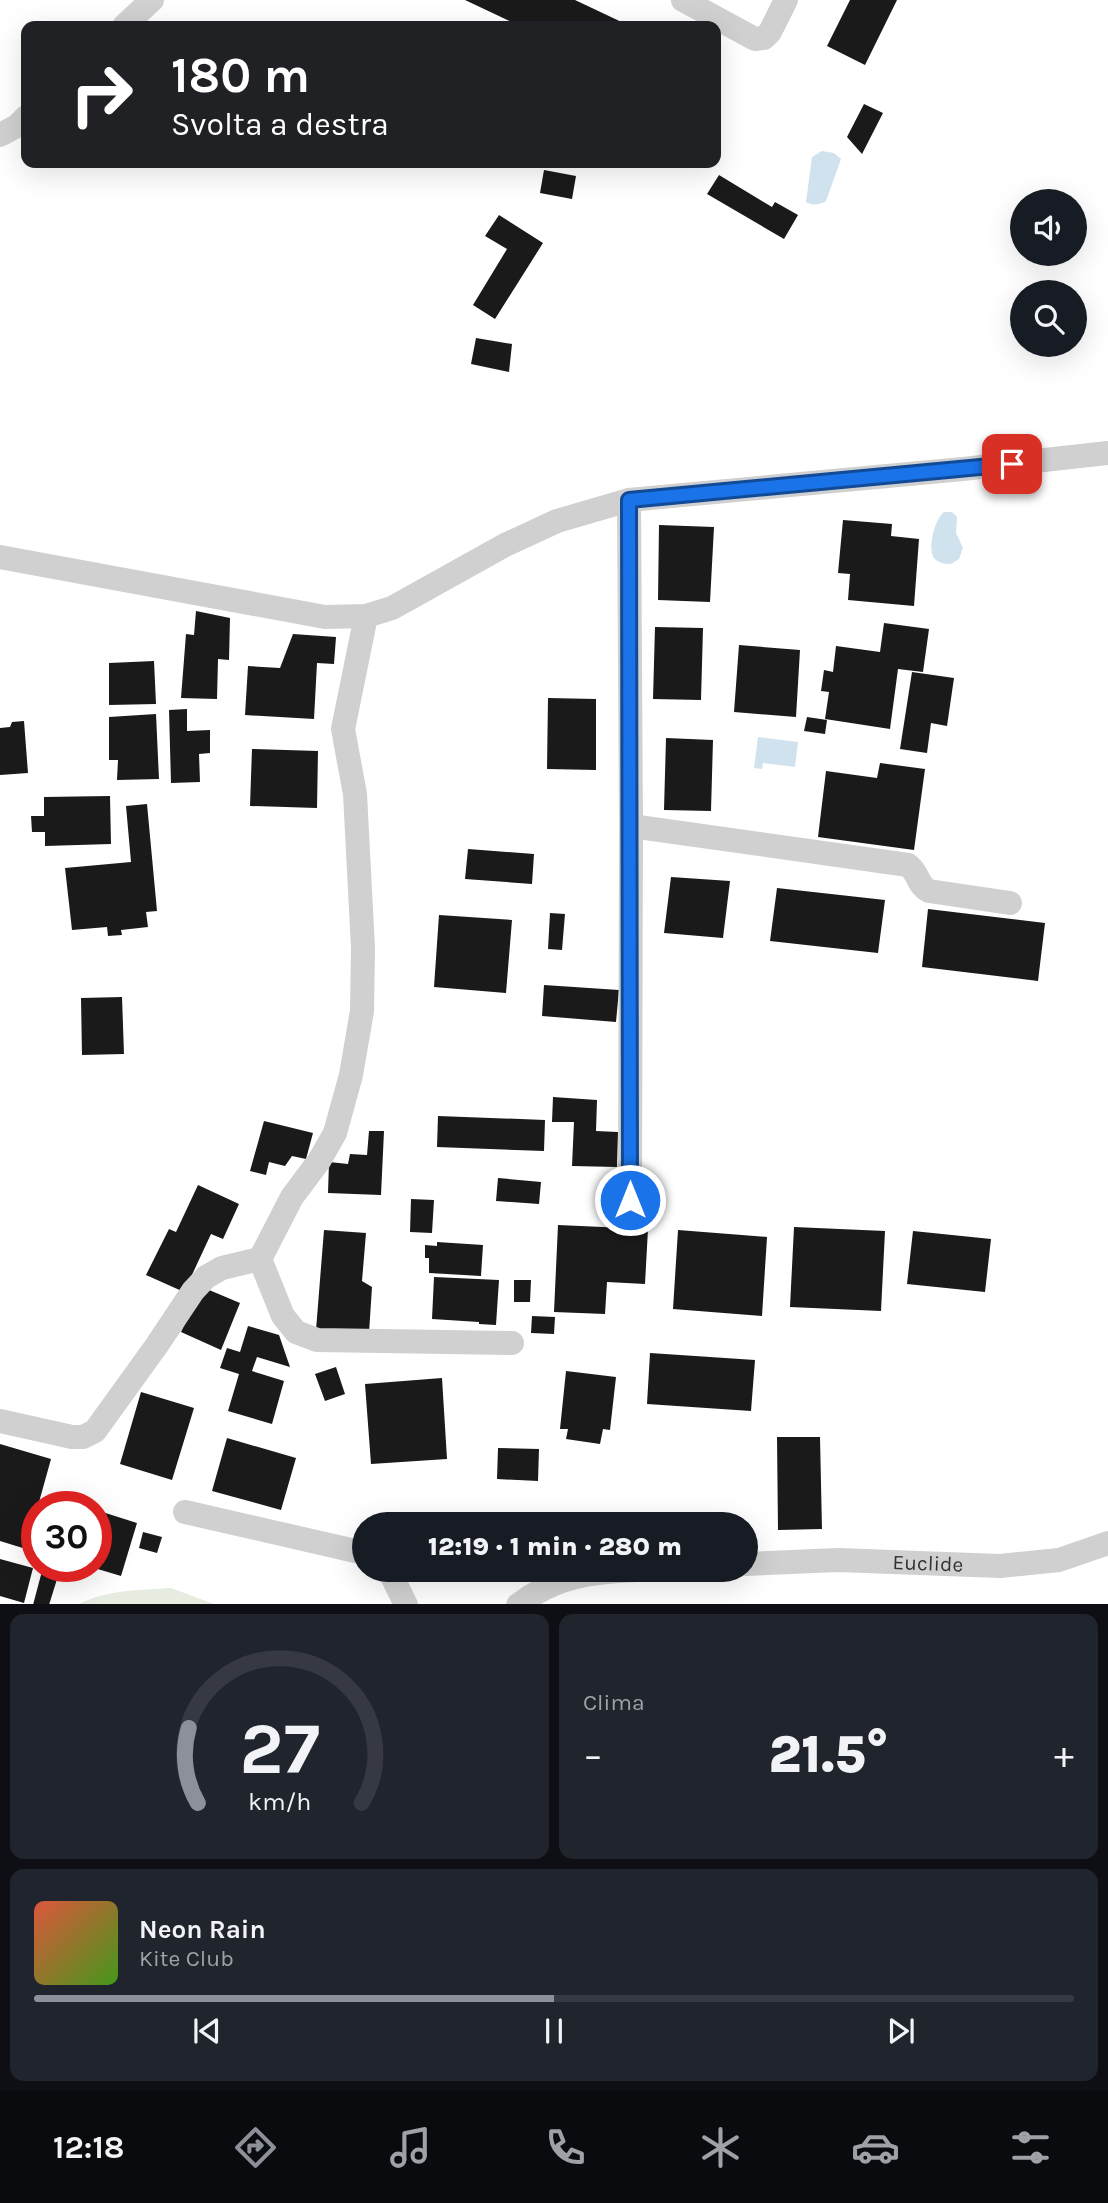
<!DOCTYPE html>
<html lang="it">
<head>
<meta charset="utf-8">
<style>
  :root { --surface:#171b24; --page:#20242c; --text:#f1f3f6; --muted:#9ea1a6; --line:#363941; --accent:#8c9099 }
  body { margin:0; font-family:Karla,sans-serif; background:var(--page); color:var(--text); height:100vh; display:flex; flex-direction:column; font-size:26px; white-space:nowrap }
  * { box-sizing:border-box; margin:0 }
  p { font-size:23px; color:var(--muted) }
  .icon { flex:none; width:38px; height:38px; fill:none; stroke:currentColor; stroke-width:2; stroke-linecap:round; stroke-linejoin:round }
  .map { position:relative; height:1604px; overflow:hidden }
  .side { display:flex; flex-direction:column; gap:10px; padding:10px; background:#0d0f14; flex:1 }
  .side>* { flex:none }
  .top-card { position:absolute; left:21px; top:21px; width:700px; height:147px; border-radius:14px; box-shadow:0 7px 28px #0002; background:#202124; color:#fff; overflow:hidden }
  .tools { position:absolute; left:1010px; top:189px; display:grid; gap:14px }
  .tools a { display:grid; place-items:center; width:77px; height:77px; border-radius:50%; background:var(--surface); box-shadow:0 7px 28px #0002; font-size:35px }
  .speed { position:absolute; left:21px; top:1491px; display:flex; gap:14px; font-size:35px; font-weight:700; text-align:center }
  .speed>* { display:grid; place-content:center; width:91px; height:91px; border-radius:50%; background:var(--surface); box-shadow:0 7px 28px #0002; line-height:1 }
  .speed .limit { border:10px solid #d22; background:#fff; color:#111 }
  .pin { position:absolute; display:grid; place-items:center; width:60px; height:60px; color:#fff; margin:-30px; border-radius:14px; box-shadow:0 4px 10px #0006 }
  .me { position:absolute; width:77px; margin:-38px; rotate:0deg; stroke-linejoin:round; filter:drop-shadow(0 0 5px #0008) }
  .turn { display:flex; align-items:center; gap:24px; height:147px; padding:0 35px; font-size:32px }
  .turn .icon { width:91px; height:91px; stroke-width:2.5 }
  .turn b { display:block; font-size:49px; line-height:60px }
  .big { font-size:52px; font-weight:800; line-height:1.1 }
  .side .widget { flex:1; display:flex; flex-direction:column; justify-content:center; gap:10px; min-width:0; padding:0 24px; border-radius:14px; background:var(--page) }
  .side .dial { align-items:center; gap:0 }
  .dial svg { height:182px; overflow:visible; fill:none; stroke:var(--line); stroke-width:7; stroke-linecap:round; text-anchor:middle }
  .dial text { fill:var(--text); stroke:none }
  .song { display:flex; align-items:center; gap:21px }
  .cover { width:84px; height:84px; border-radius:10px; background:linear-gradient(135deg,hsl(10 70% 55%),hsl(100 70% 35%)) }
  .played { height:7px; border-radius:4px; background:linear-gradient(90deg,var(--accent) 50%,var(--line) 50%) }
  .keys { display:flex; justify-content:space-around; direction:ltr }
  .heat { display:flex; justify-content:space-between; align-items:center; font-size:38px; direction:ltr }
  .side .tiles { flex:1; display:grid; gap:10px; grid-template-columns:1fr 1fr }
  .widget:last-child { grid-column:span 2 }
  .trip { position:absolute; left:352px; top:1512px; width:406px; height:70px; border-radius:35px; background:var(--surface); box-shadow:0 7px 28px #0002; font-weight:800; line-height:70px; text-align:center }
  .dock { display:flex; height:112px; justify-content:space-around; align-items:center; background:#090b0e; color:var(--muted) }
  .dock .icon { width:49px; height:49px }
  .dock .active { color:var(--accent) }
  .dock b { font-size:32px; color:var(--text) }
  .map>svg:first-child { display:block }
</style>
</head>
<body>
<div class="map">
<svg width="1108" height="1605" viewBox="0 0 1108 1605">
  <rect width="100%" height="100%" fill="#fff"/>
  <path fill="#e6ecdf" d="M171 1588 214 1604H79C107 1590 139 1590 171 1588Z"/>
  <path fill="#cfe2ee" d="M822 151 834 153 841 159 826 201C819 205 814 206 806 202L812 157Z
    M944 512H952L957 517 956 533 963 548 959 559 951 564C945 564 938 563 934 558 927 548 935 519 944 512Z
    M758 737 798 742 795 767 763 763 762 769 754 768Z"/>
  <path fill="#1a1a1a" d="M465 0H575L630 26H520Z
    M850 0H897L865 65 827 46Z
    M864 104 883 113 862 154 847 137Z
    M544 170 576 176 572 199 540 193Z
    M719 175 772 207 775 202 798 215 784 239 707 194Z
    M499 215 543 243 495 319 473 305 507 249 485 236Z
    M476 338 512 344 509 372 471 364Z
    M843 520 892 524 891 536 919 539 914 606 848 600 850 574 838 573Z
    M659 525 714 527 710 602 658 600Z
    M196 611 230 618 229 660 218 659 217 699 181 698 186 634 194 635Z
    M884 623 929 629 923 672 898 669 890 729 825 719 829 692 821 691 824 670 833 672 836 646 880 652Z
    M655 627 703 628 701 700 653 699Z
    M293 634 336 637 334 664 317 663 314 719 245 715 248 666 280 668Z
    M739 645 800 650 796 717 734 712Z
    M154 661 156 704 109 705V663Z
    M912 672 954 678 947 726 931 723 927 753 900 749Z
    M548 698 596 699V770L547 769Z
    M187 709V731L210 730V753L199 754 200 782 171 783 169 710Z
    M156 714 159 779 117 780 118 760H109V717Z
    M807 717 827 720 825 734 804 731Z
    M24 721 28 773 0 775V728L10 727 12 722Z
    M666 738 713 740 711 811 664 810Z
    M252 749 318 751 317 808 250 806Z
    M880 763 925 769 914 850 818 837 826 771 877 778Z
    M110 796 111 844 45 846V832H32L31 816H44V797Z
    M147 804 157 911 146 912 148 927 121 930 122 935 108 936 107 927 72 930 65 868 131 862 126 806Z
    M468 849 534 854 532 884 465 879Z
    M671 877 730 881 723 938 664 933Z
    M777 888 885 900 878 953 770 941Z
    M928 909 1045 923 1038 981 922 967Z
    M550 913 565 914 562 950 548 949Z
    M439 915 512 920 506 993 434 987Z
    M544 985 619 990 616 1022 542 1016Z
    M122 997 124 1054 82 1055 81 998Z
    M553 1097 597 1100 596 1131 618 1132 617 1167 572 1166 574 1122H552Z
    M438 1116 545 1120 544 1151 437 1147Z
    M264 1121 313 1133 306 1159 292 1156 285 1166 269 1162 266 1175 250 1171Z
    M369 1131H384L381 1195 328 1193 329 1162 348 1164 350 1154 367 1155Z
    M498 1178 541 1182 539 1204 496 1201Z
    M198 1185 239 1204 223 1239 211 1234 184 1292 146 1275 169 1229 176 1232Z
    M411 1199 434 1200 432 1233 410 1232Z
    M558 1225 648 1229 645 1284 607 1282 605 1314 554 1312Z
    M794 1227 885 1231 881 1311 790 1307Z
    M324 1230 366 1233 362 1281 372 1287 369 1333 316 1330Z
    M678 1230 767 1237 762 1316 673 1309Z
    M913 1231 991 1239 985 1292 907 1284Z
    M437 1242 483 1245 481 1276 429 1273V1258H425V1245L437 1246Z
    M434 1277 499 1280 496 1325 479 1324V1322L432 1319Z
    M514 1280H531L530 1302H514Z
    M202 1287 240 1303 221 1350 181 1332Z
    M532 1316 555 1317 554 1334 531 1333Z
    M248 1326 279 1335 290 1367 257 1357 252 1371 284 1381 272 1424 228 1411 239 1374 220 1368 227 1348 240 1352Z
    M650 1353 755 1360 751 1411 647 1404Z
    M336 1367 345 1394 325 1401 315 1374Z
    M566 1371 616 1377 610 1430 603 1429 600 1444 566 1439 568 1429H560Z
    M442 1378 447 1459 371 1464 365 1384Z
    M141 1392 194 1408 172 1480 120 1464Z
    M777 1437H820L822 1529 778 1530Z
    M227 1438 296 1458 281 1510 212 1491Z
    M0 1444 51 1459 26 1549 0 1541Z
    M498 1448 539 1449 538 1481 497 1479Z
    M96 1510 137 1523 121 1576 91 1567 96 1566Z
    M143 1532 162 1537 157 1553 139 1548Z
    M0 1559 33 1568 24 1603 0 1596Z
    M42 1571 58 1576 49 1605H33Z"/>
  <g fill="none" stroke-linecap="round" stroke-linejoin="round">
    <g stroke="#d0d0d0" stroke-width="24">
      <path d="M683 0 755 39 764 38 770 32 786 0"/>
      <path d="M124 26 152 0"/>
      <path d="M0 135 17 126 26 117"/>
      <path d="M629 500 631 826 630 1200"/>
      <path d="M0 557 325 617 366 616 392 608 505 545 557 521 629 500 963 469 1108 453"/>
      <path d="M366 616 343 729 355 794 363 948 362 1011 351 1075 335 1133 319 1161 292 1197 260 1259 283 1316 296 1332 317 1340 512 1343"/>
      <path d="M631 826 908 865C919 873 917 885 929 891L1010 903"/>
      <path d="M0 1421 72 1437H83L95 1431 157 1345 193 1291 206 1277 222 1268 260 1259"/>
      <path d="M185 1512 364 1553"/>
      <path id="s1" d="M746 1564 838 1560 1000 1566 1059 1560 1108 1543"/>
      <path d="M389 1570 406 1605"/>
      <path d="M518 1605C556 1576 591 1572 637 1570"/>
    </g>
  </g>
  <g fill="none" stroke-linecap="round" stroke-linejoin="round">
    <defs>
      <path id="route" d="M630 1200 629 500 1012 464"/>
    </defs>
    <use href="#route" stroke="#114b97" stroke-width="18"/>
    <use href="#route" stroke="#1a73e8" stroke-width="12"/>
  </g>
  <g text-anchor="middle" stroke-width="7" stroke-linejoin="round" paint-order="stroke">
    <g font-size="21" fill="#333" stroke="#fff">
      <text dy="7" stroke="none"><textPath href="#s1" startOffset="182">Euclide</textPath></text>
    </g>
  </g>
</svg>
<div class="tools">
<a><svg class="icon" aria-label="sound" viewBox="0 0 24 24"><path d="M4 9h4l5-4v14l-5-4H4zM17 9q2 3 0 6"/></svg></a>
<a><svg class="icon" aria-label="search" viewBox="0 0 24 24"><circle cx="10" cy="10" r="6"/><path d="M15 15l6 6"/></svg></a>
</div>
<div class="speed"><div class="limit">30</div></div>
<div class="pin" style="left:1012px;top:464px;background:#d93025"><svg class="icon" aria-label="arrive" viewBox="0 0 24 24"><path d="M6 21V4h12l-3 4 3 4H6"/></svg></div>
<svg class="me" style="left:630px;top:1200px" viewBox="-20 -20 40 40"><circle r="17" fill="#1a73e8" stroke="#fff" stroke-width="3"/><path d="M0-11L8 9 0 5-8 9z" fill="#fff"/></svg>
<div class="trip">12:19 · 1 min · 280 m</div>
<div class="top-card">
<div class="turn"><svg class="icon" aria-label="right" viewBox="0 0 24 24"><path d="M7 20v-9h11M14 6l5 5-5 5"/></svg><div><b>180 m</b>Svolta a destra</div></div>
</div>
</div>
<section class="side">
<div class="tiles">
<div class="widget dial"><svg viewBox="0 0 100 80">
<path d="M14 69A42 42 0 1 1 86 69"/>
<path d="M14 69A42 42 0 0 1 10 36" stroke="#8c9099"/>
<text x="50" y="56" font-size="32" font-weight="700">27</text>
<text x="50" y="72" font-size="11">km/h</text>
</svg></div>
<div class="widget"><p>Clima</p>
<div class="heat"><a>−</a><b class="big">21.5°</b><a>+</a></div>
</div>
<div class="widget">
<div class="song"><i class="cover"></i><div><b>Neon Rain</b><p>Kite Club</p></div></div>
<div class="played"></div>
<div class="keys"><svg class="icon" aria-label="previous" viewBox="0 0 24 24"><path d="M18 5L8 12l10 7zM5 5v14"/></svg><svg class="icon" aria-label="pause" viewBox="0 0 24 24"><path d="M8 5v14M16 5v14"/></svg><svg class="icon" aria-label="next" viewBox="0 0 24 24"><path d="M6 5l10 7-10 7zM19 5v14"/></svg></div>
</div>
</div>
</section>
<nav class="dock">
<b>12:18</b>
<svg class="icon active" aria-label="directions" viewBox="0 0 24 24"><path d="M12 3l9 9-9 9-9-9zM9 14v-3h6M13 9l2 2-2 2"/></svg>
<svg class="icon" aria-label="music" viewBox="0 0 24 24"><path d="M9 18V5l10-2v13"/><circle cx="6" cy="18" r="3"/><circle cx="16" cy="16" r="3"/></svg>
<svg class="icon" aria-label="phone" viewBox="0 0 24 24"><path d="M5 4h4l2 5-3 2q2 4 5 5l2-3 5 2v4C11 20 4 13 5 4z"/></svg>
<svg class="icon" aria-label="climate" viewBox="0 0 24 24"><path d="M12 3v18M4 7l16 10M4 17L20 7"/></svg>
<svg class="icon" aria-label="car" viewBox="0 0 24 24"><path d="M5 17H2v-5l4-1 3-4h7l3 4 3 1v5h-3M9 17h6M6 11h13"/><circle cx="7" cy="17" r="2"/><circle cx="17" cy="17" r="2"/></svg>
<svg class="icon" aria-label="filters" viewBox="0 0 24 24"><path d="M4 7h16M4 17h16"/><circle cx="9" cy="7" r="2"/><circle cx="15" cy="17" r="2"/></svg>
</nav>
</body>
</html>
